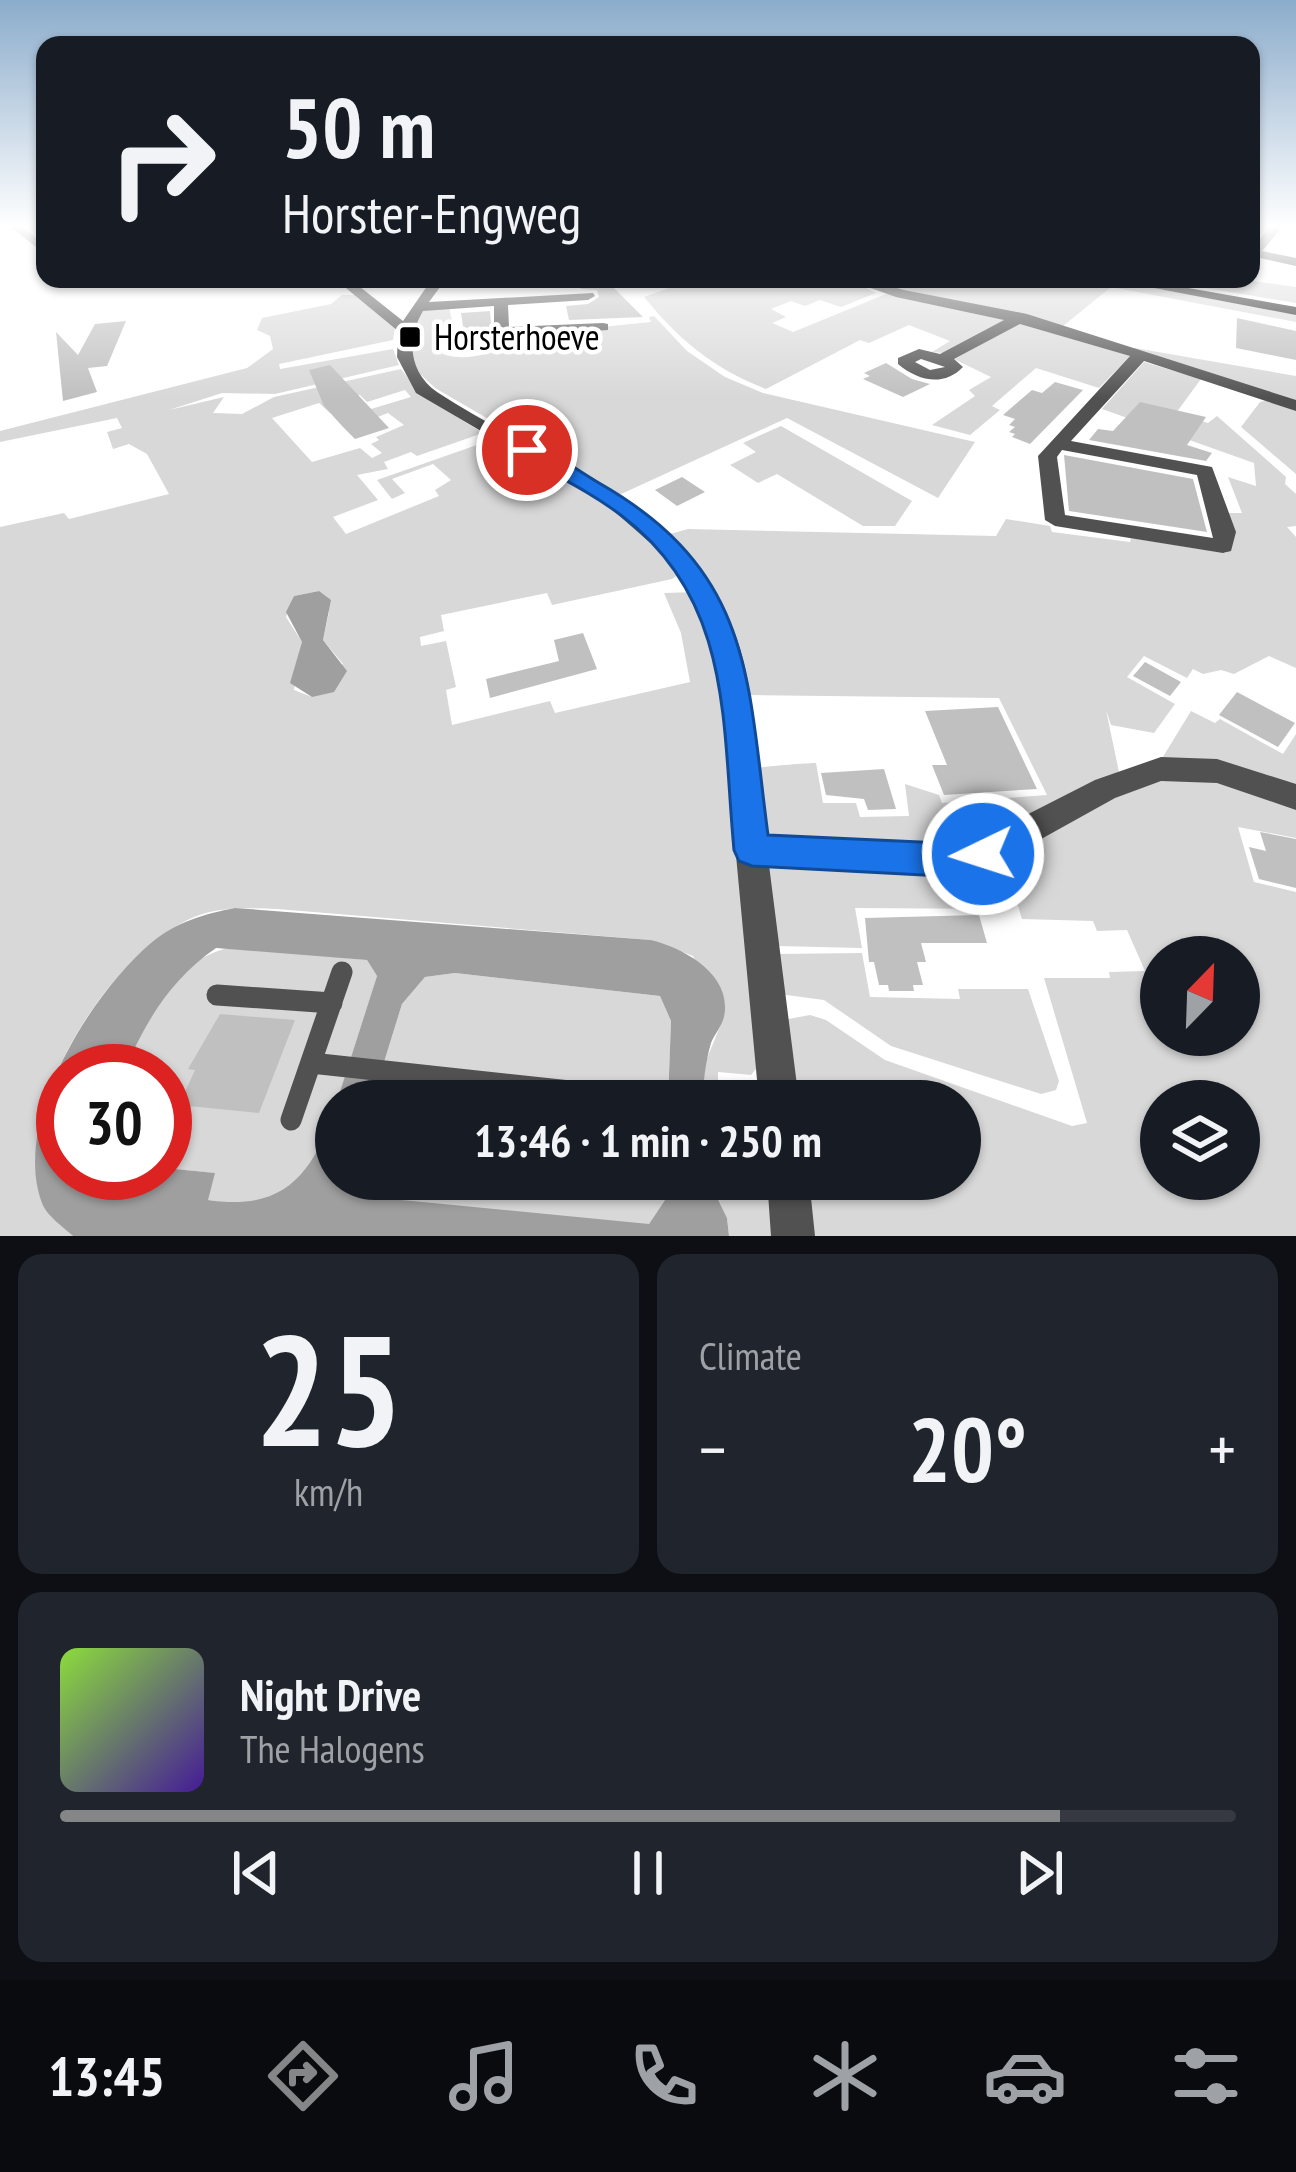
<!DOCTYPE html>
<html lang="en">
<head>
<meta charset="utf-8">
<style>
  :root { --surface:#171b24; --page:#20242c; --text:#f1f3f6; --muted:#9ea1a6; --line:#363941; --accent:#858687 }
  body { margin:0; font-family:"PT Sans Narrow",sans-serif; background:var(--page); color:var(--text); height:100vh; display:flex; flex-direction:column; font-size:45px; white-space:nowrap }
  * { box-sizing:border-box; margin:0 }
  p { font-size:39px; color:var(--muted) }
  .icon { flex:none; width:66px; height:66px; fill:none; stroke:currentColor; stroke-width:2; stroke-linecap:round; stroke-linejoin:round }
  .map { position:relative; height:1236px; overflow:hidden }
  .details { display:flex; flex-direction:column; gap:18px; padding:18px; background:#0d0f14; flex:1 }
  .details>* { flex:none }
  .top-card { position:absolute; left:36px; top:36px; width:1224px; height:252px; border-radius:24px; box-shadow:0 3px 9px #0004; background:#171b24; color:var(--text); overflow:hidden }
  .needle { width:78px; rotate:23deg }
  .buttons { position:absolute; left:1140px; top:936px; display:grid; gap:24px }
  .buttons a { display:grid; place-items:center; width:120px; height:120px; border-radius:50%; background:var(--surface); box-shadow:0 3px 9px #0004; font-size:60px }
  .speed { position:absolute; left:36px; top:1044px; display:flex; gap:24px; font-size:60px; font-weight:700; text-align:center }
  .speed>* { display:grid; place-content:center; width:156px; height:156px; border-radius:50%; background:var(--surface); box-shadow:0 3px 9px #0004; line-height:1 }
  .speed .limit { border:18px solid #d22; background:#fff; color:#111 }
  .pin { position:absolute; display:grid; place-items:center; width:102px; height:102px; color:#fff; margin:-51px; border:6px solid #fff; border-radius:50%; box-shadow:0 3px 12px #0007 }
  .me { position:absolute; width:132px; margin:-66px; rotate:266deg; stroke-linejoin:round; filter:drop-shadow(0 0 9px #0008) }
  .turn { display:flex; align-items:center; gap:42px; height:252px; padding:0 48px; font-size:54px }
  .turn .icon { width:156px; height:156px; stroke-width:2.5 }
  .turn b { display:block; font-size:84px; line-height:102px }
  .big { font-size:90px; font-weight:600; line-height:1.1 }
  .details .tile { flex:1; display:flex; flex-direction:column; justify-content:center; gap:18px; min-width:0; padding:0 42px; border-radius:24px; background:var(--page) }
  .details .dial { align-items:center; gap:0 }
  .dial b { font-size:156px; line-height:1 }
  .song { display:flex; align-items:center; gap:36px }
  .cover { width:144px; height:144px; border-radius:18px; background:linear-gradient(135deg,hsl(90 70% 55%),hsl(260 70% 35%)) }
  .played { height:12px; border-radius:6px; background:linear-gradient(90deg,var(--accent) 85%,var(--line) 85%) }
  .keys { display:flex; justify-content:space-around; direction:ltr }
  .heat { display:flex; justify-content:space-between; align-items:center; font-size:66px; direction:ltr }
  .details .tiles { flex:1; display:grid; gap:18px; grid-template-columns:1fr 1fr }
  .tile:last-child { grid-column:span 2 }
  .trip { position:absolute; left:315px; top:1080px; width:666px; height:120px; border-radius:60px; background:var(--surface); box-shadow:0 3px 9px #0004; font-weight:600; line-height:120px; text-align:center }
  .dock { display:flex; height:192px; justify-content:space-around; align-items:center; background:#090b0e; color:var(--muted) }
  .dock .icon { width:84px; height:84px }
  .dock .selected { color:var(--accent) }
  .dock b { font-size:54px; color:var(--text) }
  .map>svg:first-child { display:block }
</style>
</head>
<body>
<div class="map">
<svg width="1296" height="1236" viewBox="0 0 1296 1236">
  <rect width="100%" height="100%" fill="#fff"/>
  <path fill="#d8d8d8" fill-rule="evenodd" d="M694 279H847L876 293 841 307 820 300 805 306 791 301 771 309 786 317 772 323 793 332 886 294 1010 317 944 353 932 352 950 341 909 325 869 343 860 340 766 389C714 369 679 340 644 297Z
    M857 279H1105L1296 313V322L1111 287 1063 326Z
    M1152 279H1239L1296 287V303Z
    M342 295H355L395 328 393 340 279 364 280 369 393 349 399 365 275 394 222 393 169 410 224 397 213 413 242 414 274 397 401 369 421 395 483 433 417 456 411 452 384 462 388 469 357 475 378 500 333 517 346 534 439 496 435 490 451 480 433 464 392 479 405 493 392 499 377 480 494 439C558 459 640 521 679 574L672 579 552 605 547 593 441 615 444 631 420 637 421 646 446 641 456 687 446 690 452 725 550 701 555 713 690 682 681 633 664 593 695 592 716 643 760 1064 751 1075 718 1072V1091H703L705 1063 724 1017 693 956 651 940 277 909C250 908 219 906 194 917 109 953 9 1111 42 1202 46 1215 63 1227 73 1236H0V527L64 513 69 519 169 494 147 454 129 444 113 449 107 432 122 428 117 418 0 442V431L247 368 273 349 270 336 257 330 262 318 331 304ZM405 390 411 397 341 418 352 427 388 413 404 425 376 437 379 440 371 444 382 453 372 458 360 448 312 462 272 418 319 403 330 413 337 411 331 403 360 395 367 402ZM319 591 329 612 323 640 343 664 312 697 294 690 302 642 286 617 294 596Z
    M449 307 455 334 436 335 443 354C471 364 497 348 526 343L522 335 651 322 649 317 654 316 687 351 725 377 763 393 975 442 938 498 787 418 619 495 435 388 415 369 406 335 420 311Z
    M1022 322 1130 356 1099 388 1036 368 992 406 1000 410 970 435 932 425 975 396 969 390 991 377 954 359Z
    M1135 348 1296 376V404L1130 349Z
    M1144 362 1201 379 1176 413 1208 423 1217 416 1286 477 1285 484 1296 494V526L1287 527 1296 537V668L1269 656 1234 674 1221 670 1203 674 1193 669 1187 678 1144 656 1127 677 1175 704 1154 733 1111 725 1106 710 1120 777 964 850 774 837 759 830 751 769C755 767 808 763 816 763L823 803H856L860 817 909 816 905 784 939 795 942 803 1047 795 999 698 747 695 731 629 715 594 670 534 688 529 996 536 1006 519 1050 526 1052 532 1130 542 1131 538 1226 553 1235 535 1227 513H1242L1228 477 1256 486 1254 463 1102 409Z
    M1268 400 1296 409V474L1241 427 1260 402Z
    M781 426 912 501 895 526H863L777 474 758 483 730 465 756 452 743 443Z
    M1191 711 1215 723 1220 719 1283 754 1296 734V791L1158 765Z
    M1180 772 1296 802V838L1238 827 1254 882 1296 892V1236H811L803 1179H960V1101H793L783 1020 810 1015 826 1020 885 1060 1072 1126 1087 1123 1044 978H1110L1109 972 1145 971 1127 930 1097 931 1093 921 1022 919 1007 869 1008 856 1123 791ZM1161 957H1239V1035H1161ZM1161 1101H1239V1179H1161Z
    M778 861 969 867 989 876 1006 909 855 908 862 948 777 946 766 866Z
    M238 947 367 960 377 976C366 1012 354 1047 343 1083 319 1157 304 1215 207 1200L214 1173 165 1168V1071H124C145 1022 177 951 238 947Z
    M862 953 870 997 960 999 958 989H1028L1059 1081 1056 1090 1041 1094 891 1046 824 1000 779 994 776 954Z
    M455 973 660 996 671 1021 668 1101H372L402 1004 425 977Z
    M363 1179H666L665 1200 649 1224 622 1225 381 1198Z
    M708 1179H773L778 1236H729L727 1218Z"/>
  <path fill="#9f9f9f" d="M319 591 331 600 323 640 347 671 334 692 312 697 290 683 302 642 286 612 294 596Z
    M235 908 651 940C683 948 733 974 724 1017 722 1026 714 1035 711 1043 705 1063 704 1081 702 1101H668L671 1021 660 996 455 973 425 977 402 1004 372 1101H337L377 976 367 960 216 948C170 980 146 1021 124 1071H63V1173H165V1168L215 1173 208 1200C286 1212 314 1172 336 1105V1179H363L381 1198 649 1224 665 1200 666 1179H708L727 1218 729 1236H73C63 1227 46 1215 42 1203 11 1121 90 995 151 943 176 922 204 914 235 908Z"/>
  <path fill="#c0c0c0" d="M606 280 643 317 569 320 566 306 588 304 599 297 597 290 581 289 577 284Z
    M490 311 492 336 502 341H526L452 353 445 336 464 333 461 313Z
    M1237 318 1296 331V360L1236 348Z
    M126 321 107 366 88 368 97 392 63 401 56 332 78 355 95 324Z
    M886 363 912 379 930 384 903 397 863 379 870 376 864 373Z
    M330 365 389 428 355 439 343 427 324 406 309 370Z
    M1055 382 1083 390 1030 444 1012 437 1015 434 1009 432 1015 427 1009 425 1015 419 1003 415 1032 390 1042 393Z
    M1140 402 1206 417 1187 445 1212 453 1206 461 1089 440 1098 429 1113 431Z
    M1064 455 1193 479 1207 532 1069 511Z
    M682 477 705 492 677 506 655 490Z
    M583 633 597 669 490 698 486 679 559 661 554 640Z
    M1145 662 1181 682 1170 696 1133 676Z
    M1237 692 1295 723 1278 747 1219 715Z
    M998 707 1037 789 944 795 932 765H947L925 711Z
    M884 769 896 809 868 810 864 799 826 795 821 773Z
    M1260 832 1296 839V888L1259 879 1249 847 1266 851Z
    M979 915 987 943H921L926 962H917L923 985H913L914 991H889L888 985H879L874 962H869L865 918Z
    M220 1014 295 1020 259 1113 179 1105 195 1070 188 1069Z"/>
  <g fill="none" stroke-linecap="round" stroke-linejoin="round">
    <path stroke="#515151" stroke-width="21" d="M217 995 332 1003
      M311 1063 663 1101
      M291 1120 342 972"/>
    <path fill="#515151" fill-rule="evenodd" d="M8 225H21L45 246 36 247Z
      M1272 225H1284L1262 251 1296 258V266L1251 256V249Z
      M335 279H350L403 321 432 279H446L429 302 593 293 595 296 588 300 508 305 509 327 603 323 608 324V330L502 337 494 332V306L423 311C406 340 409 372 437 392 554 469 706 507 744 663 757 718 758 780 765 836L969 844 1095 780 1161 757 1217 759 1296 784V810L1217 783 1161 781 1115 798 1007 858 969 872 769 865 799 1101H759L718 663 704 619 686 585 664 555 606 504 416 393 397 357 398 331Z
      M845 279H866L904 290 1027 314 1296 400V411L1144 361 1071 441 1212 467 1236 532 1231 551 1223 553 1055 526 1045 520 1038 456 1130 356 1020 324 954 359 963 367C944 387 918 381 898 364V358L919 349 940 354 1004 320 896 297ZM921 359 945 367 930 370 915 362ZM1062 450 1197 475 1213 538 1065 515 1057 457Z
      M767 1179H809L815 1236H771Z"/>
    <path fill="#1e1e1e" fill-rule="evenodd" d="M1107 279H1137L1296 307V315Z"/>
  </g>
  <linearGradient id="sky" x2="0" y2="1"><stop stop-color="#8baccb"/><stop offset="0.57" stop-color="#fff"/><stop offset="1" stop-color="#fff" stop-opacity="0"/></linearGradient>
  <rect width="1296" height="398" fill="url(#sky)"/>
  <path fill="#1a73e8" stroke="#114b97" stroke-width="3" d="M527 444C552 451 577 470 599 483 753 571 747 676 768 835L942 843 983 838 995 842 1001 854 995 865 942 876 752 866 739 861 734 850C722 724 733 600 622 516 591 492 553 474 520 455L516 450Z"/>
  <rect fill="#000" stroke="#fff" stroke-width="4.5" x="398" y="325" width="24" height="24" rx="6"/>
  <g text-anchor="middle" stroke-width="9" stroke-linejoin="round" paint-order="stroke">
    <g font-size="36" fill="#000" stroke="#fff" text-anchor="start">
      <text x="434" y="350">Horsterhoeve</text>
    </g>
  </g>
</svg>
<div class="buttons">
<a><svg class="needle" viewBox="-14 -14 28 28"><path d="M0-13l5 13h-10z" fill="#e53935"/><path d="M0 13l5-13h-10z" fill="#9ea1a6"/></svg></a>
<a><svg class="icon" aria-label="layers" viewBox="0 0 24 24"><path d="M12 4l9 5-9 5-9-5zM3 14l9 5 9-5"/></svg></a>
</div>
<div class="speed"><div class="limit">30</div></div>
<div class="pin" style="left:527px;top:450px;background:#d93025"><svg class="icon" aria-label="arrive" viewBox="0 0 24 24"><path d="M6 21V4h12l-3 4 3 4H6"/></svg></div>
<svg class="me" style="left:983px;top:854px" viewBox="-20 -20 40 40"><circle r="17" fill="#1a73e8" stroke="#fff" stroke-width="3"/><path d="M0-11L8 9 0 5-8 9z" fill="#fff"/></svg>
<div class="trip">13:46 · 1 min · 250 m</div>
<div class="top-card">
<div class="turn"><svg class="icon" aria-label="right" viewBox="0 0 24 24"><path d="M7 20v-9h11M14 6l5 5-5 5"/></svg><div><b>50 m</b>Horster-Engweg</div></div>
</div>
</div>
<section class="details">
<div class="tiles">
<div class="tile dial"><b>25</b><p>km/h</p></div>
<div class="tile"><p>Climate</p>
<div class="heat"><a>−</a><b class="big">20°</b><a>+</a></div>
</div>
<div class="tile">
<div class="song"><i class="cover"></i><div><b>Night Drive</b><p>The Halogens</p></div></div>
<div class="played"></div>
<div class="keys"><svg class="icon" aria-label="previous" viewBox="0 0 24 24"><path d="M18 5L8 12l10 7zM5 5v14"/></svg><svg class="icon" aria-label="pause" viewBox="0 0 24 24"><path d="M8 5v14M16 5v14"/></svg><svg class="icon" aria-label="next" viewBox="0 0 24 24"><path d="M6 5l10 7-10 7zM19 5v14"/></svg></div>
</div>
</div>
</section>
<nav class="dock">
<b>13:45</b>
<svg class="icon selected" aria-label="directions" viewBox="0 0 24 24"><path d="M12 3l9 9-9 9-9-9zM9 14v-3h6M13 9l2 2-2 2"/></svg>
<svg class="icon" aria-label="music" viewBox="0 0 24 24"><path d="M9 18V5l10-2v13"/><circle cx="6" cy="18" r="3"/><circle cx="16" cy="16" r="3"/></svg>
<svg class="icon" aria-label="phone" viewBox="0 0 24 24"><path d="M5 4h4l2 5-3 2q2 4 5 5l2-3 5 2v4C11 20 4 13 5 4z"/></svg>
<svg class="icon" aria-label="climate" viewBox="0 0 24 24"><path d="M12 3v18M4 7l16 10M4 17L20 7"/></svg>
<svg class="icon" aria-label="car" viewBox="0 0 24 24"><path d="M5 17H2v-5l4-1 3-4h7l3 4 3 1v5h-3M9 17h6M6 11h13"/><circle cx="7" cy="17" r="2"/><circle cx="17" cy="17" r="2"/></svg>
<svg class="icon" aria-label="filters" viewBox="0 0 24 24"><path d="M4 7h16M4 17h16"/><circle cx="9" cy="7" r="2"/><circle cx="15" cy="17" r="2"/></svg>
</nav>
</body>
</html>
